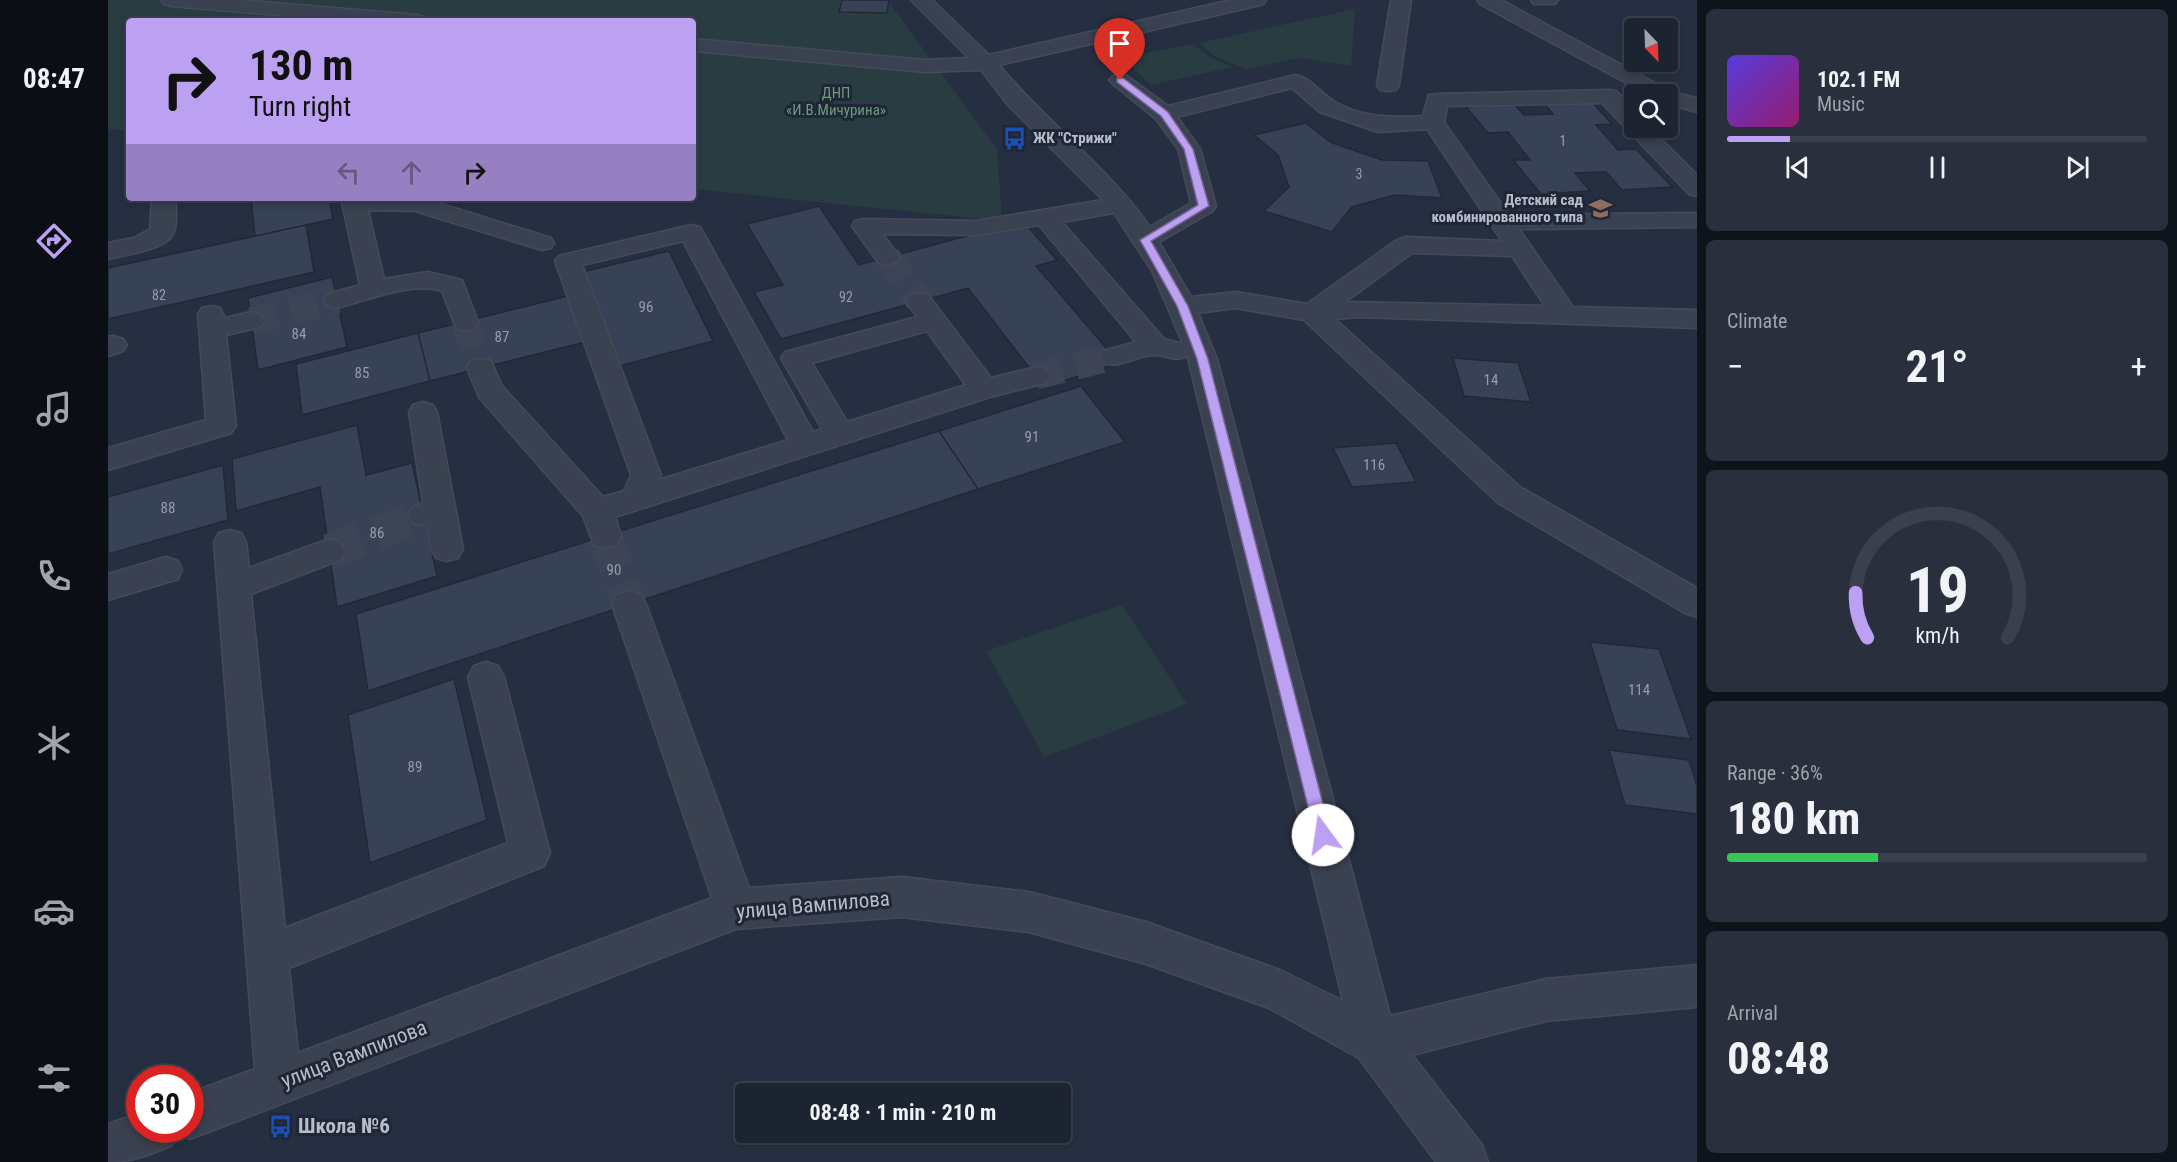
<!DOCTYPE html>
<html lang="en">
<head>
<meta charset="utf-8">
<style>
  :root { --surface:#1c2331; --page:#292f3d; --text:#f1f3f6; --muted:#a0a4ab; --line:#3a404d; --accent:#bca0f2 }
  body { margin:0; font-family:"Roboto Condensed",sans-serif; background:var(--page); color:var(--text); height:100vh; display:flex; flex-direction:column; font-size:22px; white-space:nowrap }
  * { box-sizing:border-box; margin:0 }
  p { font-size:20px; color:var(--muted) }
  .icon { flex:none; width:33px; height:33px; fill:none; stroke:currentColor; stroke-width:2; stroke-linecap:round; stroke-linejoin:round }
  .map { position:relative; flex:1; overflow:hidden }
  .panel { display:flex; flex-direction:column; gap:9px; padding:9px; background:#0f131b; width:480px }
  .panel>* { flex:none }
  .top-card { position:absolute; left:18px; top:18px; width:570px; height:183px; border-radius:6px; box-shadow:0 3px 9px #0003,0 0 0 2px var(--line); background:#bca0f2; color:#111; overflow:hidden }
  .needle { width:39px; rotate:157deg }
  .fabs { position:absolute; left:1516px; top:18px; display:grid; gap:12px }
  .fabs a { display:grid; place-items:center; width:54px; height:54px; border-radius:6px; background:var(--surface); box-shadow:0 3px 9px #0003,0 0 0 2px var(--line); font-size:30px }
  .speed { position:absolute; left:18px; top:1065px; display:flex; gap:12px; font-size:30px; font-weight:700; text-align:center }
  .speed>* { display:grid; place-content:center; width:78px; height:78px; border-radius:50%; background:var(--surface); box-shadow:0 3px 9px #0003,0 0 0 2px var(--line); line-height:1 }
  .speed .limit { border:9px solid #d22; background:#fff; color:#111 }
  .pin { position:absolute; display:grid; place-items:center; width:51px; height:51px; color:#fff; margin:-62px -26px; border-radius:50% 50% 50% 0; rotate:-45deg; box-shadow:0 0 6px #0007 }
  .pin .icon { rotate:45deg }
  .me { position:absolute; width:66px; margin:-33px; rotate:346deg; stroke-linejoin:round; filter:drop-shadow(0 0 4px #0008) }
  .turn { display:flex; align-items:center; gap:21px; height:126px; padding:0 24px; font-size:27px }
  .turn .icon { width:78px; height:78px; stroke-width:2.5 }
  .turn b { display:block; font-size:42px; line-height:51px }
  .lanes { display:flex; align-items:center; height:57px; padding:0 24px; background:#0003; justify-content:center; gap:30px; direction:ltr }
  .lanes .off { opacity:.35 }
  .big { font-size:45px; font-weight:700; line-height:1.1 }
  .panel .widget { flex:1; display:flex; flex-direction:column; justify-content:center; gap:9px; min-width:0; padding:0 21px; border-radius:9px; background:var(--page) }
  .panel .dial { align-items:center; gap:0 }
  .dial svg { height:156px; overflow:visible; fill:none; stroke:var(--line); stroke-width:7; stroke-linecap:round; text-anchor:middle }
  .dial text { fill:var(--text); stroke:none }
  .song { display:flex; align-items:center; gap:18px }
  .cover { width:72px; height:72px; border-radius:9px; background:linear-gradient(135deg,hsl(250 70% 55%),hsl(320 70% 35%)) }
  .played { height:6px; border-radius:3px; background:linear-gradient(90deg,var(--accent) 15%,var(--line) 15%) }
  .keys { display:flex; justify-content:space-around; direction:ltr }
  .heat { display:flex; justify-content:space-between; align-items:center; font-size:33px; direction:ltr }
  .charge { height:9px; border-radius:4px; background:linear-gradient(90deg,#34c759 36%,var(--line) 0) }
  .trip { position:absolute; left:627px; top:1083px; width:336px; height:60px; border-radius:6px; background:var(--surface); box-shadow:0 3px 9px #0003,0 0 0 2px var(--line); font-weight:700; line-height:60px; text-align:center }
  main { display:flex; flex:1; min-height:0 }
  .dock { display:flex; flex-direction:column; width:108px; justify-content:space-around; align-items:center; background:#0b0e14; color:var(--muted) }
  .dock .icon { width:42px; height:42px }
  .dock .selected { color:var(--accent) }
  .dock b { font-size:27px; color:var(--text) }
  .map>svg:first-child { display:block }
</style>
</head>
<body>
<main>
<nav class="dock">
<b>08:47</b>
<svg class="icon selected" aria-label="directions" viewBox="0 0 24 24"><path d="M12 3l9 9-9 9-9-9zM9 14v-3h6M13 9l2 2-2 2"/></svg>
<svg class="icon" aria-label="music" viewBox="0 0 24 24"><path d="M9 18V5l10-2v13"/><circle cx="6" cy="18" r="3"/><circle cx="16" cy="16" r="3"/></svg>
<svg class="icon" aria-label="phone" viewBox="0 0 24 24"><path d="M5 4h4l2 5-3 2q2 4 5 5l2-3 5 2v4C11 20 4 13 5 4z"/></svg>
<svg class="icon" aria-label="climate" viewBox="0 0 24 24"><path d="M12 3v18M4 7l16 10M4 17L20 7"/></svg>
<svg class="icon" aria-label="car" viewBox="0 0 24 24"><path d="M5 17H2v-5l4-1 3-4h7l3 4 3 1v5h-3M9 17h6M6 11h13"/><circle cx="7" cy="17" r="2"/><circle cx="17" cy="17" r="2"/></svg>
<svg class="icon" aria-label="filters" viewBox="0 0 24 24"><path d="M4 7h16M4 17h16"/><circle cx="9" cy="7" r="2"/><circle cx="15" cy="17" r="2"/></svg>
</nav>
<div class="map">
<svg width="1589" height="1162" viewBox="0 0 1589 1162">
  <rect width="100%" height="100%" fill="#262f41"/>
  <path fill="#283c42" d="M0 0H779L889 149 894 221 585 189V21H21V131L0 129Z
    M1247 9 1243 66 1191 58 1139 69 1107 57 1091 43Z
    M1084 44 1102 57 1124 67 1043 85 1018 61 1019 57Z
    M1014 605 1079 704 936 757 878 651Z"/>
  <path fill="#384257" stroke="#212838" stroke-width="1.5" d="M734 0H781L779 13 731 12Z
    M1481 99 1504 124 1488 125 1510 150 1528 149 1564 187 1514 190 1498 172 1467 173 1482 191 1433 194 1405 160H1422L1400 132 1380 133 1358 107 1406 104 1416 115 1445 114 1434 101Z
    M1198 123 1222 142 1274 160 1320 161 1334 198 1286 195 1244 207 1224 232 1156 211 1181 187 1170 155 1146 135Z
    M143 198H221L225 219 147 236Z
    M711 206 751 265 915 221 949 260 928 266 1011 363 936 387 860 288 673 339 646 292 675 285 639 224Z
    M198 225 206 272 0 319V268Z
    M561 251 605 341 511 366 474 272Z
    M224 277 239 347 150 370 140 298Z
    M460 296 477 342 322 381 310 333Z
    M310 333 322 381 194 415 188 364Z
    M1345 358 1410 363 1423 402 1356 396Z
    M973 386 1017 442 870 489 831 431Z
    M249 425 258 475 304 463 329 576 229 607 212 487 128 511 124 459Z
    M831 431 870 489 260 691 248 614Z
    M1288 443 1308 482 1244 487 1225 448Z
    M115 465 120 520 0 554V497Z
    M1482 642 1551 649 1583 739 1509 730Z
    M346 679 379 820 262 863 240 715Z
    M1501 750 1581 760 1589 786V814L1517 805Z"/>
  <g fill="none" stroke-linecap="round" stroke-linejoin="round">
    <path stroke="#3c4456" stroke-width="27" stroke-dasharray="27 14" stroke-linecap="butt" d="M779 257 811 301
      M143 321 229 300
      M357 322 373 368
      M928 376 1005 357"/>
    <path stroke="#3c4456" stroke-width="34" stroke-dasharray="34 16" stroke-linecap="butt" d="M497 536 521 604
      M221 551 316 515"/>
    <defs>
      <path id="minor" d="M53 0H131L309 15 316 17 319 21H240L63 6 56 4Z
        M803 0H824L881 55 1123 0H1158L1155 4 1148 6 891 65C937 121 1001 168 1042 227L1083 203 1070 149 1048 119 1005 84 1001 80 1005 76 1012 74 1019 76 1060 106 1188 75C1204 79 1213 94 1227 102 1254 118 1285 118 1315 116L1321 95 1329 94 1500 90 1508 91 1527 111V128H1542L1589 175V196L1581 194 1494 103 1339 106 1336 122 1401 215 1589 213V227L1411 229 1465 307 1589 310V328L1251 317 1227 319 1412 487 1589 588V617L1577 613 1390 503 1196 320 1128 308 1090 313 1109 359 1282 1016 1438 979 1589 965V1007L1438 1021 1304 1055 1374 1145 1380 1162H1328L1251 1058 1161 1008 1038 964 921 932 794 917 628 929 82 1139 69 1133 63 1146C41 1155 24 1162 0 1162V1124L32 1113V1130H82V1093L147 1069 106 542 111 533 122 530 133 533 138 542 141 568 221 539 232 542 237 551 232 560 143 594 177 928 400 843 360 677 366 666 378 662 390 666 396 677 442 853 436 866 181 968 190 1053 604 898 504 604 509 595 521 591 533 595 538 604 641 888 794 877 921 892 1038 922 1172 970 1235 1001 1079 354 1077 357C1065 361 1059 356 1048 355 1029 354 1014 369 995 363L991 357 995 351 1028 342 931 225 868 235 774 234 792 257 788 262 779 265 770 262 744 226 747 221 756 219 868 221 995 200 900 105 873 70 816 72 585 51V39L816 60 861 58ZM1184 88 1212 112 1264 130 1272 132 1319 129 1394 241 1298 237 1289 240 1199 304 1128 292 1083 297 1051 242 1105 211 1108 206 1092 149 1069 117ZM1006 213 1044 271 1075 344 1056 339 954 222ZM1304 253 1404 256 1437 306 1237 302Z
        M1283 0H1303L1291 85 1288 90 1280 91 1272 90 1269 85Z
        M1369 0H1393L1564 92 1589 98V112L1560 104V94H1539L1372 4Z
        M1423 0H1450L1447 4H1426Z
        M44 198H68C67 208 70 223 66 232 60 250 16 255 0 259V243L26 238 42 229Z
        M233 198H314L443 238 446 243 443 248 434 250 307 211 260 210 276 279 320 272 354 280 370 322 366 328 357 331 348 328 334 291C304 281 258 301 229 308L220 306 216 300 220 294 252 285Z
        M583 225 592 227 595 232 705 432 714 429 673 358 677 352 809 317 798 301 802 295 811 293 820 295 883 378 928 367 938 369 942 376 938 383 882 397 507 517 513 536 508 545 497 548 486 545 475 516 371 397 359 368 363 361 373 359 383 361 394 386 495 497 516 491 523 475 447 261 451 256ZM575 241 680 440 551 480 553 475 474 265ZM819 331 858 385 739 422 704 363Z
        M103 306 112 308 117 318 143 312 152 315 156 321 152 327 118 335 128 426 123 433 0 470V448L98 420 90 314 94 308Z
        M5 336 15 339 19 345 15 351 0 356V337Z
        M315 402 325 405 329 412 355 549 350 558 339 561 328 558 323 549 319 526 305 523 300 515 305 507 315 503 301 412 305 405Z
        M58 557 70 561 74 570 70 579 0 600V574Z"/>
    </defs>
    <use href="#minor" stroke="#444a5a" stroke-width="3"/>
    <use href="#minor" fill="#3a4150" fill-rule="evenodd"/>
  </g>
  <path fill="#bca0f2" stroke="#7a689d" stroke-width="1.5" d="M1009 78H1015L1060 112 1085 149 1101 206 1043 241 1080 306 1100 359 1223 835 1221 840 1215 842 1209 840 1207 835 1089 359 1069 306 1032 240 1090 205 1076 149 1053 116 1009 82Z"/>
  <defs>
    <symbol id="bus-bare" viewBox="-9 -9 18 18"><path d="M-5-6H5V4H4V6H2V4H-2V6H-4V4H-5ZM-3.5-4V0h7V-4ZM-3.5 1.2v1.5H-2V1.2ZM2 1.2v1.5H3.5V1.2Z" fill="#1a4fb4" stroke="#1f2636" stroke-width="2.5" paint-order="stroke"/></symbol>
    <symbol id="school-bare" viewBox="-9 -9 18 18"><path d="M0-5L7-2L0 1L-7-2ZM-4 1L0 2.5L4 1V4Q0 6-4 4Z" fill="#8d6e63" stroke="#1f2636" stroke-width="2.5" paint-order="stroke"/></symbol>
  </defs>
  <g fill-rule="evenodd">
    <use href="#bus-bare" x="890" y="122" width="33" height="33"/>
    <use href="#school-bare" x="1476" y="192" width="33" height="33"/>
    <use href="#bus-bare" x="156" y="1110" width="33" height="33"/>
  </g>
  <g text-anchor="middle" stroke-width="6" stroke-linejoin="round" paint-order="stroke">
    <g font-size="14" fill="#959cac">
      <text x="1455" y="146">1</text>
      <text x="1251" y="179">3</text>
      <text x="51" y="300">82</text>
      <text x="738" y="302">92</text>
    </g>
    <g font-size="15" fill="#6e9b7c" stroke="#1f2636">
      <text x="728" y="98">ДНП<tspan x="728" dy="17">«И.В.Мичурина»</tspan></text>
    </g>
    <g font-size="15" font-weight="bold" fill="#b7bdcb" stroke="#1f2636" text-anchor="start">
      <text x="925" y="143">ЖК "Стрижи"</text>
      <text x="1475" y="205" text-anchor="end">Детский сад<tspan x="1475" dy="17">комбинированного типа</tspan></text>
    </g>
    <g font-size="15" fill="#959cac">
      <text x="538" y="312">96</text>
      <text x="191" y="339">84</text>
      <text x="394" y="342">87</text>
      <text x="254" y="378">85</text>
      <text x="1383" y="385">14</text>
      <text x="924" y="442">91</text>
      <text x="1266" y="470">116</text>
      <text x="60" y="513">88</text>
      <text x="269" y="538">86</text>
      <text x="506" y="575">90</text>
      <text x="1531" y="695">114</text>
      <text x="307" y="772">89</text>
    </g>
    <g font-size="21" fill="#b7bdcb" stroke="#1f2636">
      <text transform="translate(705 905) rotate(-5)" y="7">улица Вампилова</text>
      <text transform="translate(246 1054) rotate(-21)" y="7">улица Вампилова</text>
    </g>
    <g font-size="21" font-weight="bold" fill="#b7bdcb" stroke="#1f2636" text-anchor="start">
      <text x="190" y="1133">Школа №6</text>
    </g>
  </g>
</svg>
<div class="fabs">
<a><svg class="needle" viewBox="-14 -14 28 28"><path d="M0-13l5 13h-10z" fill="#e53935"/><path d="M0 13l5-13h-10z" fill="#a0a4ab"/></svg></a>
<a><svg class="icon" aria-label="search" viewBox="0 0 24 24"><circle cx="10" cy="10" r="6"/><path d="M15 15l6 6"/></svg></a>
</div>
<div class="speed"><div class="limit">30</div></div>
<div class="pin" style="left:1012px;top:80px;background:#d93025"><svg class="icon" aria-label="arrive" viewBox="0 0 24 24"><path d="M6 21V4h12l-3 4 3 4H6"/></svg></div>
<svg class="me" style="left:1215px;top:835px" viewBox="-20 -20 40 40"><circle r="19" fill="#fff"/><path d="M0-13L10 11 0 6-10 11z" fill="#bca0f2"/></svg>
<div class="trip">08:48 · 1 min · 210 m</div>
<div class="top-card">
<div class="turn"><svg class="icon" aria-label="right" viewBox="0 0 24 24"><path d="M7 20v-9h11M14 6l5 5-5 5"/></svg><div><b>130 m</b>Turn right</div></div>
<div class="lanes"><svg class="icon off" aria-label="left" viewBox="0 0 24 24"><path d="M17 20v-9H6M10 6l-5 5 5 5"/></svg><svg class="icon off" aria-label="ahead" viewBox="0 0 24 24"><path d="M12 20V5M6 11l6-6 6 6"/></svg><svg class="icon" aria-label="right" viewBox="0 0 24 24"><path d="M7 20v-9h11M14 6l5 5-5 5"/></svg></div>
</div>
</div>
<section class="panel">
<div class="widget">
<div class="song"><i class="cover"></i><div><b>102.1 FM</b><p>Music</p></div></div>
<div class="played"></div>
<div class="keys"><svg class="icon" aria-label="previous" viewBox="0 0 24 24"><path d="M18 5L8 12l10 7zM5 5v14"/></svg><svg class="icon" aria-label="pause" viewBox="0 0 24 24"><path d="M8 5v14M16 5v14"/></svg><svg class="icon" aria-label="next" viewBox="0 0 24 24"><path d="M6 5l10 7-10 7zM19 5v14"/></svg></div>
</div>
<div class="widget"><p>Climate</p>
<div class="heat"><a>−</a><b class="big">21°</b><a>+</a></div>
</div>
<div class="widget dial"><svg viewBox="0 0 100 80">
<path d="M14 69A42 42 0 1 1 86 69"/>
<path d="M14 69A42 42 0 0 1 8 46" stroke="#bca0f2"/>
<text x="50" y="56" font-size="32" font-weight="700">19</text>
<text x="50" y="72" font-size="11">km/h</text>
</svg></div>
<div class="widget"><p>Range · 36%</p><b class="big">180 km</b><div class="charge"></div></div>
<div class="widget"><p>Arrival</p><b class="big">08:48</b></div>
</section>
</main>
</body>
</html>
